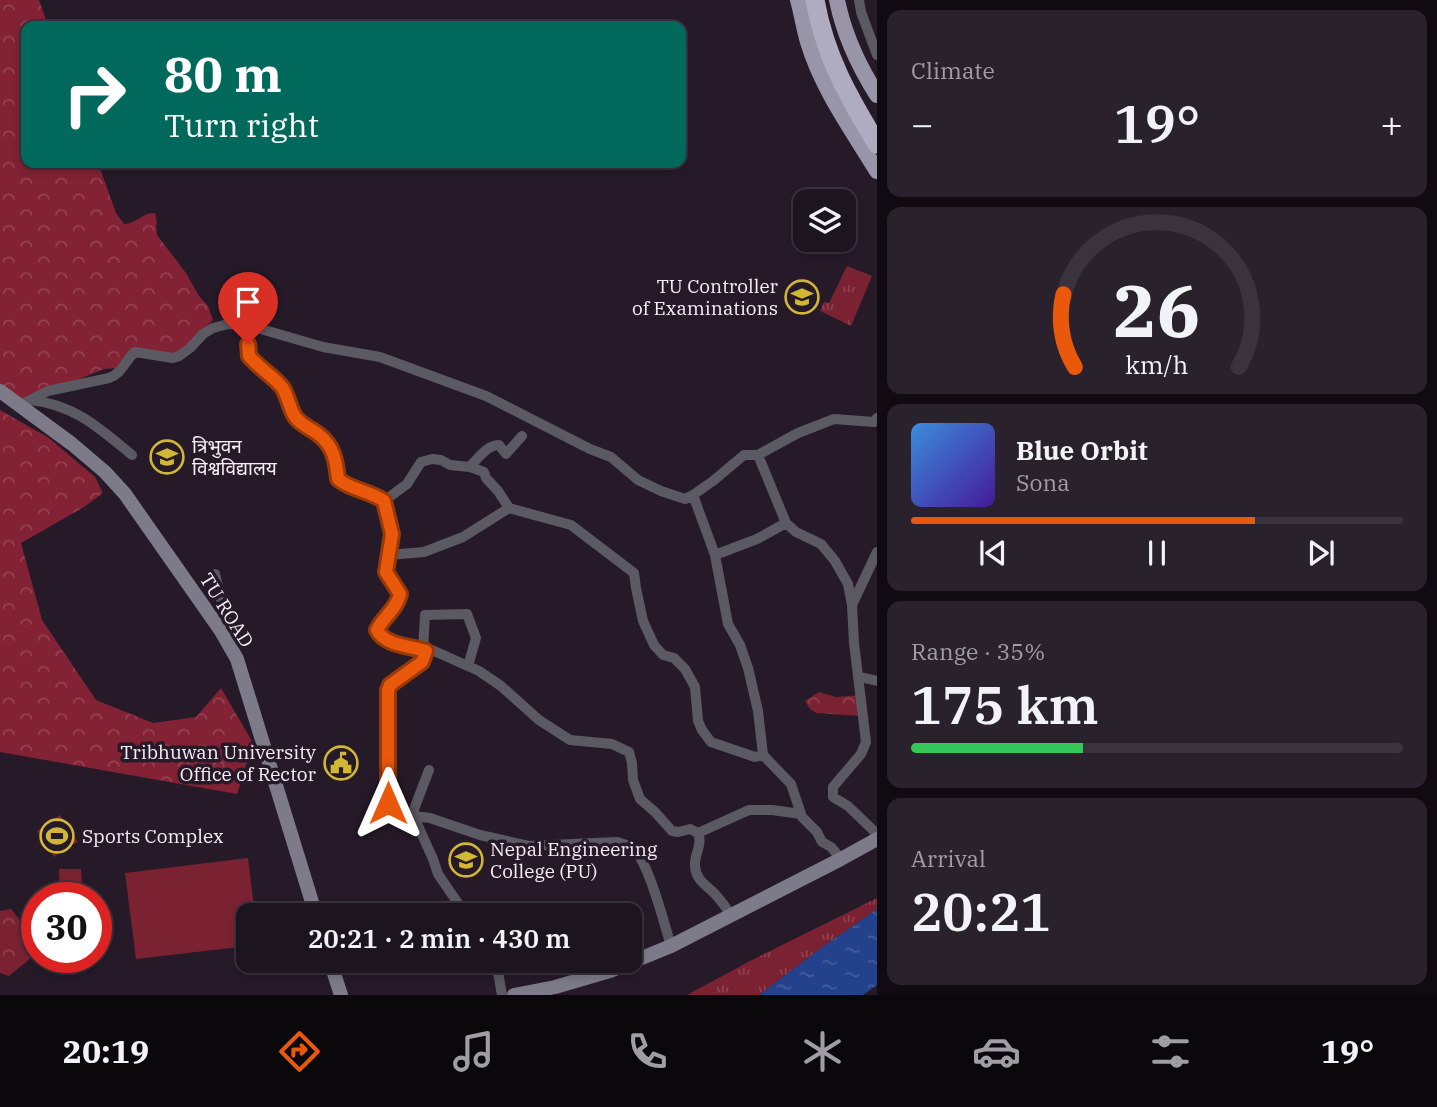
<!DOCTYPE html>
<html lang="en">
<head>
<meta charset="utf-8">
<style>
  :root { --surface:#1c141f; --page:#29212c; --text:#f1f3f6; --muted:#a09ea4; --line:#3a333d; --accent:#ea580c }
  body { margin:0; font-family:"IBM Plex Serif","Noto Sans Devanagari",serif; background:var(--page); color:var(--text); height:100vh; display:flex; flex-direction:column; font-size:26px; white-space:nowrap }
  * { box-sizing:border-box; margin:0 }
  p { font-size:23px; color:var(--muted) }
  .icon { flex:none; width:38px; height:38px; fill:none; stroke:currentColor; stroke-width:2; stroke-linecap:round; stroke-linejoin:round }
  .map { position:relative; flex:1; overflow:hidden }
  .sheet { display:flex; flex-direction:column; gap:10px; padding:10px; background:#0f0b11; width:560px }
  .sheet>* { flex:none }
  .guide { position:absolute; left:21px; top:21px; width:665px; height:147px; border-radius:14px; box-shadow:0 4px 10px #0003,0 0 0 2px var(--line); background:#00695c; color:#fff; overflow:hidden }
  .tools { position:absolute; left:793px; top:189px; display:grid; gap:14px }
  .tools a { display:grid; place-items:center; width:63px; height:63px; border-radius:14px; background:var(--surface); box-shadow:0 4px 10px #0003,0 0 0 2px var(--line); font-size:35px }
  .speed { position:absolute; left:21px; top:882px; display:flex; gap:14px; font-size:35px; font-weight:700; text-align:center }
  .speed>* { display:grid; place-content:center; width:91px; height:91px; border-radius:50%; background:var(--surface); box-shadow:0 4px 10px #0003,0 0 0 2px var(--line); line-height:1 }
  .speed .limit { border:10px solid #d22; background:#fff; color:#111 }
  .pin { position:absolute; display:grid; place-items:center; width:60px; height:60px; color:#fff; margin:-72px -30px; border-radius:50% 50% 50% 0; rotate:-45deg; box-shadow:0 0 7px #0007 }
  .pin .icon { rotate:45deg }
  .me { position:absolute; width:77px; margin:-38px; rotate:0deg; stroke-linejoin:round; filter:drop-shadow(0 0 5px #0008) }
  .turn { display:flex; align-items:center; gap:24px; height:147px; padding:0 28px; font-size:32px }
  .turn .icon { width:91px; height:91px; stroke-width:2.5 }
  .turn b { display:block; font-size:49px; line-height:60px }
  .big { font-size:52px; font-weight:600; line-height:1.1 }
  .sheet .widget { flex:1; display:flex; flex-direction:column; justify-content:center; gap:10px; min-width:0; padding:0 24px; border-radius:14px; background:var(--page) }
  .sheet .dial { align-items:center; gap:0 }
  .dial svg { height:182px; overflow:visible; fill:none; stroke:var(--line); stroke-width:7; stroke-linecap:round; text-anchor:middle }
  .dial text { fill:var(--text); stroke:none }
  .song { display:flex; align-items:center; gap:21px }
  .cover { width:84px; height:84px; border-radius:10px; background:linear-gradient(135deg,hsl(210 70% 55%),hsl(260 70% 35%)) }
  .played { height:7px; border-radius:4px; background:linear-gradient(90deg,var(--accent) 70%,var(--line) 70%) }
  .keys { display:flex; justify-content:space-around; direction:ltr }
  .heat { display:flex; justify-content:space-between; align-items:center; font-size:38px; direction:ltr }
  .charge { height:10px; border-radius:5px; background:linear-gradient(90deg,#34c759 35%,var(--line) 0) }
  .trip { position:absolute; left:236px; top:903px; width:406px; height:70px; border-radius:14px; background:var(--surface); box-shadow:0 4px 10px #0003,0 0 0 2px var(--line); font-weight:600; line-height:70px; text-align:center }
  .menu { display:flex; height:112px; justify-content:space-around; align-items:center; background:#0b080c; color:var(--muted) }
  .menu .icon { width:49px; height:49px }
  .menu .on { color:var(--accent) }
  .menu b { font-size:32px; color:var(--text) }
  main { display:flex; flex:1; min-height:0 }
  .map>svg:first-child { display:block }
</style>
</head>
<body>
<main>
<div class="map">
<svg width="877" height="995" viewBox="0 0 877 995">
  <defs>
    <pattern id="grass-tufts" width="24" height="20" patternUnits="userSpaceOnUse" patternTransform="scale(1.75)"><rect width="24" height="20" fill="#7a2232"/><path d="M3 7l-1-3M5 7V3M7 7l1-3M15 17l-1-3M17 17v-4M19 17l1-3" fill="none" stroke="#8e4250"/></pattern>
    <pattern id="forest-crowns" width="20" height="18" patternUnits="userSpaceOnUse" patternTransform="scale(1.75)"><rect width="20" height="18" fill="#822234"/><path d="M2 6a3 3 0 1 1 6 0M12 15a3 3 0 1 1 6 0" fill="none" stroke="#944252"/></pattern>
    <pattern id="park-crowns" width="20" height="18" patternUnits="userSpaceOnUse" patternTransform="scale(1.75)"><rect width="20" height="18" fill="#7a2232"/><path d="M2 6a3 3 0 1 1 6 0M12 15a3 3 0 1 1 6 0" fill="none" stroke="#8e4250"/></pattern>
    <pattern id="water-ripples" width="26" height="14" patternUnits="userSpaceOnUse" patternTransform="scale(1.75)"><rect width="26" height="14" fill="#24418c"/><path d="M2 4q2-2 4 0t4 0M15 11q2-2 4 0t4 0" fill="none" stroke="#445d9d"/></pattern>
  </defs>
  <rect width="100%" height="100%" fill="#261a29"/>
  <path fill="url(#grass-tufts)" d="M847 266 872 276 851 326 820 311 824 302 829 303Z
    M877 898V909L821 948 759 995H687L750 961Z"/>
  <path fill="url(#forest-crowns)" d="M0 0H39L48 26H26V163H98L116 213 124 224C136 224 143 212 155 213L157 222 156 226 157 235 186 273 199 296 208 306 213 320 177 355 149 352 116 368 104 369 77 380 24 405 0 389Z
    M0 410 49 438 95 477 103 493 84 507 21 543 42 620 96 700 153 723 196 717 221 688 253 743 237 794 0 752Z"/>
  <path fill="url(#park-crowns)" d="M819 692 836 697 861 695 859 716 816 713 810 709 805 701Z
    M11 909 37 942V953L9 976 0 973V911Z"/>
  <path fill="#7a2232" d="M60 815 68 829 78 842 64 848 54 857 46 843 37 831Z
    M248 858 255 915H248V946L136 959 125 873Z
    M59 869H81L83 898H60Z"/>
  <path fill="url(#water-ripples)" d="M877 909V985L863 995H759L821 948Z"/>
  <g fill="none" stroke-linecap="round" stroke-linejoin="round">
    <path stroke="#5b5a63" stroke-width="10" d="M859 0 861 12 877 55
      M31 400C75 405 99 428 132 455
      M21 405 48 391 109 378C123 373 125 360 135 352L173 358 179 356 190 348 203 334 213 328 228 324 247 325
      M758 455 798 433 834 419 874 422 877 418
      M470 467C478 458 487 445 499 445L506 454 522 436
      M693 495 715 555
      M384 501 407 484 421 462 432 459 441 460 450 465 470 467 484 472 486 478 498 491 509 508
      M389 555 424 552 463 537 509 508 571 525 634 573 636 588 643 621 654 645 663 655 674 658 685 669 695 687 698 721 702 730 711 742 755 757 763 755
      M215 574 227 624 228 641
      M852 605 877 552
      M423 650 425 615 467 614 476 638 468 666
      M426 651C411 646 385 646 377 630 383 617 397 609 400 594L386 572 392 534 384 501 377 496 363 492 343 483 338 479 334 453 327 443 297 419 291 410 287 397 281 387 249 356 247 325 323 347 380 357 486 396 590 449 611 457 638 480 661 491 685 499 693 495 713 481 744 455H758L786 523
      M860 677 877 681
      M429 770 413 812 414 817 433 859 438 874 466 915
      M698 833 749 810H772L801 814
      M841 859 831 847 822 842 817 832 802 817 791 784 763 755 758 711 748 668 740 645 728 624 715 555 757 539 786 523 796 532 821 544 835 561 848 584 852 605 854 643 866 742 861 754 833 787V797L848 806 877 834
      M671 946C664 923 649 863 633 848 629 845 622 844 617 842L529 846 480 835 430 818 398 814 393 810 388 803V690L390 685 422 662 426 651 432 650 479 671 501 686 539 720 570 740 612 744 629 752 632 763 633 780 640 799 655 812 672 831 678 832 690 829 698 833C703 845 694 854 695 866 696 880 705 884 714 893 721 900 726 908 732 916
      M493 961 498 972 502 995"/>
    <path stroke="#7d7b89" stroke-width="14" d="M0 391 72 444 105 472 125 494 221 631 237 659 316 915
      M330 961 341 995
      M514 995 555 987 610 971 671 946 841 859 877 839"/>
    <path stroke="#9795a7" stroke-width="16" d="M798 0C802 14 804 29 808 42 822 89 852 130 877 171
      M837 0C844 35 858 65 877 95"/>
    <path stroke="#afacc2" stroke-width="19" d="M815 0C825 56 848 96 877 144"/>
  </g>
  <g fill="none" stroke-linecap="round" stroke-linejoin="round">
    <defs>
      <path id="route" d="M248 344 249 356C259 368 273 376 282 387 289 397 289 409 296 418 302 425 311 429 318 434 334 446 336 461 338 479 351 490 370 491 384 501L392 534 386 572 400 594C397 609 383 617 377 630 385 646 411 646 426 651L422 662 390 685 388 690V803"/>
    </defs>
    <use href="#route" stroke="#983908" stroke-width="18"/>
    <use href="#route" stroke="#ea580c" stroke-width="12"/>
  </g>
  <defs>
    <symbol id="university-ring" viewBox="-11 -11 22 22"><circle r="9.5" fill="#261a29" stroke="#d2b635" stroke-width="1.5"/><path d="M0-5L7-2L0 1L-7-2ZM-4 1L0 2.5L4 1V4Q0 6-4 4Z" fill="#d2b635"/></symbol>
    <symbol id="civic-ring" viewBox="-11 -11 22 22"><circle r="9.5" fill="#261a29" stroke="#d2b635" stroke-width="1.5"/><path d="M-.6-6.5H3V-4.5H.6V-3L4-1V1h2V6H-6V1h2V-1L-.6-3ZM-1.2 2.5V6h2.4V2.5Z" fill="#d2b635"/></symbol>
    <symbol id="stadium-ring" viewBox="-11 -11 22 22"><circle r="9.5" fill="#261a29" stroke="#d2b635" stroke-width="1.5"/><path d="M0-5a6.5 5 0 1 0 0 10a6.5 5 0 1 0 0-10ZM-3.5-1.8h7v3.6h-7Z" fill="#d2b635"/></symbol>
  </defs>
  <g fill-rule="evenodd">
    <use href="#university-ring" x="783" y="278" width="38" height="38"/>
    <use href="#university-ring" x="148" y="438" width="38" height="38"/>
    <use href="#civic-ring" x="322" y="744" width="38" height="38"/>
    <use href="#stadium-ring" x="38" y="817" width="38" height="38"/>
    <use href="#university-ring" x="447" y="841" width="38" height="38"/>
  </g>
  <g text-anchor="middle" stroke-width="7" stroke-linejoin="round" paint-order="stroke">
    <g font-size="19" fill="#f6eef8" stroke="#261a29" text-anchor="start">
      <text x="778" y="293" text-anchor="end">TU Controller<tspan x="778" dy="22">of Examinations</tspan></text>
      <text x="192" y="453">त्रिभुवन<tspan x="192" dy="22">विश्वविद्यालय</tspan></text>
      <text x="316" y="759" text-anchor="end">Tribhuwan University<tspan x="316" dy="22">Office of Rector</tspan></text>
      <text x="82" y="843">Sports Complex</text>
      <text x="490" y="856">Nepal Engineering<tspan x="490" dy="22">College (PU)</tspan></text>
    </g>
    <g font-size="19" fill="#f6eef8" stroke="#261a29">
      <text transform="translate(227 610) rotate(58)" y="7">TU ROAD</text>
    </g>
  </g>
</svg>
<div class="tools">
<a><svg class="icon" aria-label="layers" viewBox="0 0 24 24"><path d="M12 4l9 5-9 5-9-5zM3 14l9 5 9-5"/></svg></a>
</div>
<div class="speed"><div class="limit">30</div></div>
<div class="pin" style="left:248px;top:344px;background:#d93025"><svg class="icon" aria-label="arrive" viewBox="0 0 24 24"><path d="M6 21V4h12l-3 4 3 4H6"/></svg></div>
<svg class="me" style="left:388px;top:803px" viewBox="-20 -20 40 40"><path d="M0-17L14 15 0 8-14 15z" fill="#ea580c" stroke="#fff" stroke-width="4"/></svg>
<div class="trip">20:21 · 2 min · 430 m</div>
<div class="guide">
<div class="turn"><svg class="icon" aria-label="right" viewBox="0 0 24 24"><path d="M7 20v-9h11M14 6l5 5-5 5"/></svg><div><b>80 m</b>Turn right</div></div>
</div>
</div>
<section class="sheet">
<div class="widget"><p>Climate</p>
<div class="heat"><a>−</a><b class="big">19°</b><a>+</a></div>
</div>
<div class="widget dial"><svg viewBox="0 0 100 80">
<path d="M14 69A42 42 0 1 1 86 69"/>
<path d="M14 69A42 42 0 0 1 9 37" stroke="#ea580c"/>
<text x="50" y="56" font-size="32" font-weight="700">26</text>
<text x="50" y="72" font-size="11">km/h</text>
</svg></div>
<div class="widget">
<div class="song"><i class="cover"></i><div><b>Blue Orbit</b><p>Sona</p></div></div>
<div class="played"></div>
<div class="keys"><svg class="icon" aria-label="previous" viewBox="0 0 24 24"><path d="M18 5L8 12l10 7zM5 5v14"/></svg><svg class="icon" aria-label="pause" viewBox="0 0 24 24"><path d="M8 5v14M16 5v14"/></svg><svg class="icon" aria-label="next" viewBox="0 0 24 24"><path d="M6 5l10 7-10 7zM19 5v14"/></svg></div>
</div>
<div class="widget"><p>Range · 35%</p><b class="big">175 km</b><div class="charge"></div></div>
<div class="widget"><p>Arrival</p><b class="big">20:21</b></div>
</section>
</main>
<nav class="menu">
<b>20:19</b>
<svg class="icon on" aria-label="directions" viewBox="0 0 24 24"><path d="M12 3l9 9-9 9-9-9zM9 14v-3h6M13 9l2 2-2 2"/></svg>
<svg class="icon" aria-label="music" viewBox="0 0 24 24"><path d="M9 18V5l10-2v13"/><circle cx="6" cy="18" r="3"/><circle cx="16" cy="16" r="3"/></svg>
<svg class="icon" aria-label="phone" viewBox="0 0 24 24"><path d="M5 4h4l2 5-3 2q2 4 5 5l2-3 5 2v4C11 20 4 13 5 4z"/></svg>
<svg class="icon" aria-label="climate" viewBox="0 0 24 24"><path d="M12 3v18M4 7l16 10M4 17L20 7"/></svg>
<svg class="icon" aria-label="car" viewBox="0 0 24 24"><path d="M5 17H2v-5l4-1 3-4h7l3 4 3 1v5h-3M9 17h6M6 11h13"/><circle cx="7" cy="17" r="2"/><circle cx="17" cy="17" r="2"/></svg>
<svg class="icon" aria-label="filters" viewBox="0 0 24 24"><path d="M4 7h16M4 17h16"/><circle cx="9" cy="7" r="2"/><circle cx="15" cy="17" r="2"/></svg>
<b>19°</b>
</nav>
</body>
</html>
